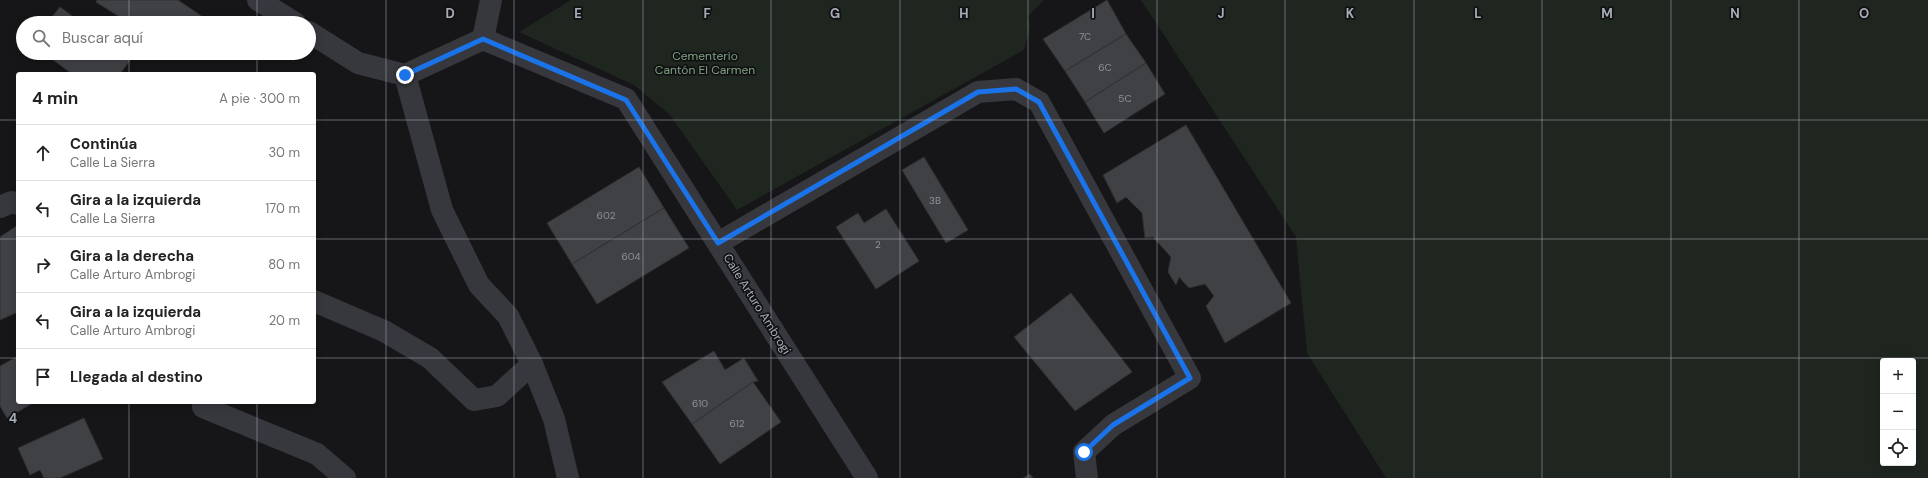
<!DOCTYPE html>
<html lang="es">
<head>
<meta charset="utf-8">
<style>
	body { margin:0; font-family:"DM Sans",sans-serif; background:#f6f6f6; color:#222 }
	.controls { position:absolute; right:12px; bottom:12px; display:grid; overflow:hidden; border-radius:4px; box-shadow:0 2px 10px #0003 }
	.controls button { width:36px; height:36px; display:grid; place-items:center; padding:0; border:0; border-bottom:1px solid #e0e0e0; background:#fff; color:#222; font:20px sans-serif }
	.stop { position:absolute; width:12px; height:12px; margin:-9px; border:3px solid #1a73e8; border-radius:50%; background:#fff }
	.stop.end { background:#1a73e8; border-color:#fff; box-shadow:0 1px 4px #0008 }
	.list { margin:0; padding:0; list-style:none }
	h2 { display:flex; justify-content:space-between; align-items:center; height:52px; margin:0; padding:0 16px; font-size:17px }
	h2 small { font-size:13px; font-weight:400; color:#767676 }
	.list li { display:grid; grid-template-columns:26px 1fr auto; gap:12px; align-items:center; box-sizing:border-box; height:56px; padding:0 16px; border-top:1px solid #e0e0e0 }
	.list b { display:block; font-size:15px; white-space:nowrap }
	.list p { margin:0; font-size:13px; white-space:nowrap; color:#767676 }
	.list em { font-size:13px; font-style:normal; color:#767676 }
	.icon { flex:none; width:22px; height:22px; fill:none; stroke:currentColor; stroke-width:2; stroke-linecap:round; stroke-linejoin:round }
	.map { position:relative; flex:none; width:1928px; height:478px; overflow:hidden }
	.search { position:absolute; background:#fff; box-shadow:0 2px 10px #0003; left:16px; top:16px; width:300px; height:44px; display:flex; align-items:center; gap:10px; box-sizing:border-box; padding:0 14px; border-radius:22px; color:#767676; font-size:15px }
	.panel { position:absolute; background:#fff; box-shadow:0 2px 10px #0003; left:16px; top:72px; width:300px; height:332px; border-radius:4px }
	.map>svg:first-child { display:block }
	.green { fill:#1e261f; fill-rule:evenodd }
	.building { fill:#404145; stroke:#303034 }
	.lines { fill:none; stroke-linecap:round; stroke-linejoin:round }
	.street { stroke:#37383d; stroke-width:22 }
	.route { stroke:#1a73e8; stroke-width:5 }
	.grid { fill:none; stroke:#a8adb8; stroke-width:1; stroke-opacity:0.55 }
	.labels { text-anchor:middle; stroke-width:3.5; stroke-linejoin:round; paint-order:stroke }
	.number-label { font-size:10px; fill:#8e929b }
	.park-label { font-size:12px; fill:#7fa381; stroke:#111113 }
	.street-label { font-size:12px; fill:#a8adb8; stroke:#111113 }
	.grid-label { font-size:13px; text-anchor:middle; font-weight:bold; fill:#a8adb8; stroke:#111113; stroke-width:3.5; stroke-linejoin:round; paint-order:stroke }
</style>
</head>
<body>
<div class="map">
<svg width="1928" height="478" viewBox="0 0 1928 478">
	<rect width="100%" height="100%" fill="#161618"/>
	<g class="green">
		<path d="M571,0h473l-16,16 2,11 -6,23 -287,160 -67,-95 -36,-30 -115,-53z"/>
		<path d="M1141,0h787v478h-542l-79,-125 -11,-116zM1883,361h30v102h-30z"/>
	</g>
	<g class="building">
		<path d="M97,0h81l25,17 -4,6h-70l-33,-21z"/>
		<path d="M1107,0l19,34 -61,37 -22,-32z"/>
		<path d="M60,7l22,16h-35z"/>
		<path d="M1126,34l20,29 -61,39 -20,-31z"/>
		<path d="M44,53h79l8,6 -11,15h-48z"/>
		<path d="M1146,63l19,31 -61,39 -19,-31z"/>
		<path d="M1186,125l105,178 -66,40 -19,-37 8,-10 -9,-12 -16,4 -10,-11 -3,8 -8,-13 3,-15 -18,-20 -8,1 -3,-25 -16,-16 -9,6 -14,-28z"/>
		<path d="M924,157l44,73 -22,13 -44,-73z"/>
		<path d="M639,167l25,41 -92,56 -25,-41z"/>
		<path d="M664,208l25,40 -92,56 -25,-40z"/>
		<path d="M886,209l33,52 -43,28 -40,-62 22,-14 6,10z"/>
		<path d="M18,225v87l-18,8v-83z"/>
		<path d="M1071,293l61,79 -57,39 -61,-74z"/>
		<path d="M714,351l11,19 19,-12 14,23 -5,1 -61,42 -30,-42z"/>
		<path d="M18,356v46h17l-28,16 -7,-12v-40z"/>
		<path d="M753,382l28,40 -61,42 -28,-40z"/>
		<path d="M84,418l19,41 -43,19h-16l-4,-8 -10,5 -12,-27z"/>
		<path d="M1030,474l3,4h-10z"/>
	</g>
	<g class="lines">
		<g class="street">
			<path d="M258,0l37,23"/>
			<path d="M309,32l49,31 47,12 78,-36 143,60 241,379"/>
			<path d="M483,39l8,-39"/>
			<path d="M405,75l37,135 37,75 29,31 24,48 22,55 14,59"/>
			<path d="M0,207l12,-5 6,2"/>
			<path d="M718,243l260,-151 38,-3 23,13 151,276 -77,47 -29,27 3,26"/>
			<path d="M314,301l70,30 46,27 44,42 23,-4 35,-32"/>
			<path d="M203,407l114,47 28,24"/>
		</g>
	</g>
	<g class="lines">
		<path class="route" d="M405,75l78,-36 143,61 92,143 260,-151 38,-3 23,13 151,276 -77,47 -29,27"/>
	</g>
	<path class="grid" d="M129,0v23M257,0v23M386,0v478M514,0v478M643,0v478M771,0v478M900,0v478M1028,0v478M1157,0v478M1285,0v478M1414,0v478M1542,0v478M1671,0v478M1799,0v478M129,53v21M257,53v21M0,120h18M314,120h1614M0,239h18M314,239h1614M0,358h18M314,358h1614M129,402v76M257,402v76"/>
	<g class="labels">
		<g class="number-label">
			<text x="1085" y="40">7C</text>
			<text x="1105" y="71">6C</text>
			<text x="1125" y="102">5C</text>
			<text x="935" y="204">3B</text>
			<text x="606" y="219">602</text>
			<text x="878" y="248">2</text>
			<text x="631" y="260">604</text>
			<text x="700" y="407">610</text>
			<text x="737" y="427">612</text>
		</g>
		<g class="park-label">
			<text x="705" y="60">Cementerio<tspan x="705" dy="14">Cantón El Carmen</tspan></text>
		</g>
		<g class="street-label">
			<text transform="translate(757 304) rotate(58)" y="4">Calle Arturo Ambrogi</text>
		</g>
	</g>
	<g class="grid-label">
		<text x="450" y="18">D</text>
		<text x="578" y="18">E</text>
		<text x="707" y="18">F</text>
		<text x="835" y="18">G</text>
		<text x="964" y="18">H</text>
		<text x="1093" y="18">I</text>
		<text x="1221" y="18">J</text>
		<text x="1350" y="18">K</text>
		<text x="1478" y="18">L</text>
		<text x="1607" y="18">M</text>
		<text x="1735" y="18">N</text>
		<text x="1864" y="18">O</text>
		<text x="13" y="423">4</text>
	</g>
</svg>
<div class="controls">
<button>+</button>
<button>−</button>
<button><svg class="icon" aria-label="locate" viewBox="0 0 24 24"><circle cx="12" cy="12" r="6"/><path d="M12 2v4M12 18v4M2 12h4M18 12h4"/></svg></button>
</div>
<div class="stop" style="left:1084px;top:452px"></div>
<div class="stop end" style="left:405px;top:75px"></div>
<div class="search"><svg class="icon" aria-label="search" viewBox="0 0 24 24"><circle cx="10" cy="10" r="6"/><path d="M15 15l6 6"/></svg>Buscar aquí</div>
<section class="panel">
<h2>4 min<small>A pie · 300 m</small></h2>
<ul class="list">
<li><svg class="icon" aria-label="ahead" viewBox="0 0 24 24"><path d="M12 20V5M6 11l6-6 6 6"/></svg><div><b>Continúa</b><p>Calle La Sierra</p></div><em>30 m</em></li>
<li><svg class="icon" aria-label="left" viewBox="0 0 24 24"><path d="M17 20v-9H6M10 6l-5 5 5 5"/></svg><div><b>Gira a la izquierda</b><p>Calle La Sierra</p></div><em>170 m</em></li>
<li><svg class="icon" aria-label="right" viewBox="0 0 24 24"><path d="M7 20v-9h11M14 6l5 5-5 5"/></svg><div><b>Gira a la derecha</b><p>Calle Arturo Ambrogi</p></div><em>80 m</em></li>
<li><svg class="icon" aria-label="left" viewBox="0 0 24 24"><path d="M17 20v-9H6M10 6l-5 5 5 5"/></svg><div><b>Gira a la izquierda</b><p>Calle Arturo Ambrogi</p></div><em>20 m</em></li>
<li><svg class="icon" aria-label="arrive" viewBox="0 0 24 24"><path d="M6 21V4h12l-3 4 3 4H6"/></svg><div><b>Llegada al destino</b></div></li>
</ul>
</section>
</div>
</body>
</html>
